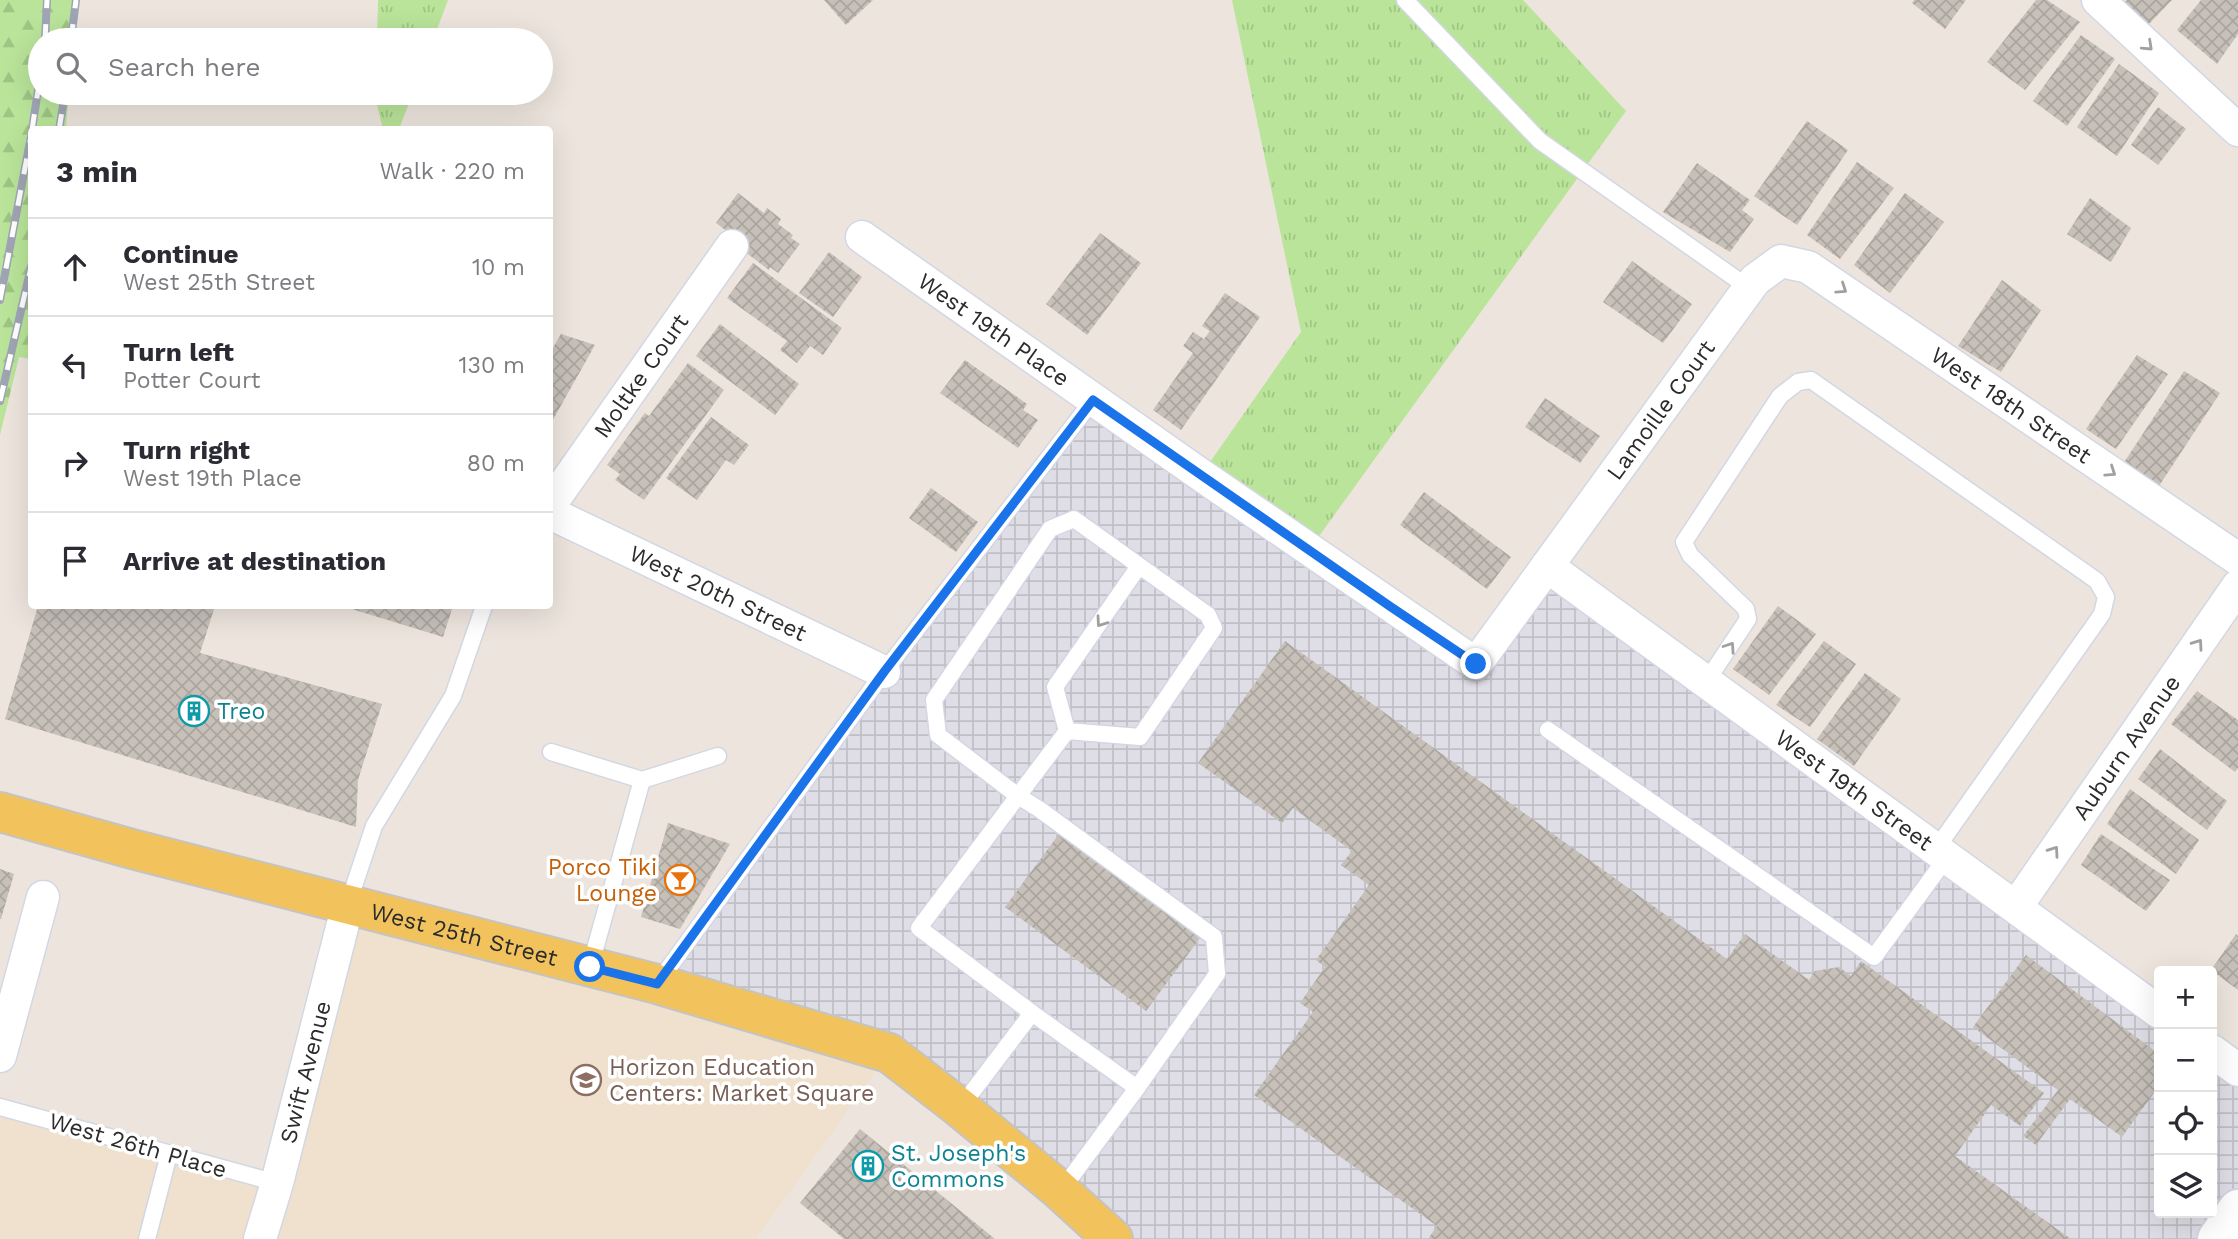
<!DOCTYPE html>
<html lang="en">
<head>
<meta charset="utf-8">
<style>
	body { margin:0; font-family:"Work Sans",sans-serif; background:#f2f2f3; color:#2b2b33 }
	.controls { position:absolute; right:21px; bottom:21px; display:grid; overflow:hidden; border-radius:7px; box-shadow:0 7px 28px #0002 }
	.controls button { width:63px; height:63px; display:grid; place-items:center; padding:0; border:0; border-bottom:2px solid #e1e1e2; background:#fff; color:#2b2b33; font:35px sans-serif }
	.stop { position:absolute; width:21px; height:21px; margin:-16px; border:5px solid #1a73e8; border-radius:50%; background:#fff }
	.stop.end { background:#1a73e8; border-color:#fff; box-shadow:0 2px 7px #0008 }
	.list { margin:0; padding:0; list-style:none }
	h2 { display:flex; justify-content:space-between; align-items:center; height:91px; margin:0; padding:0 28px; font-size:30px }
	h2 small { font-size:23px; font-weight:400; color:#7c7c81 }
	.list li { display:grid; grid-template-columns:46px 1fr auto; gap:21px; align-items:center; box-sizing:border-box; height:98px; padding:0 28px; border-top:2px solid #e1e1e2 }
	.list b { display:block; font-size:26px; white-space:nowrap }
	.list p { margin:0; font-size:23px; white-space:nowrap; color:#7c7c81 }
	.list em { font-size:23px; font-style:normal; color:#7c7c81 }
	.icon { flex:none; width:38px; height:38px; fill:none; stroke:currentColor; stroke-width:2; stroke-linecap:round; stroke-linejoin:round }
	.map { position:relative; flex:none; width:2238px; height:1239px; overflow:hidden }
	.search { position:absolute; background:#fff; box-shadow:0 7px 28px #0002; left:28px; top:28px; width:525px; height:77px; display:flex; align-items:center; gap:18px; box-sizing:border-box; padding:0 24px; border-radius:38px; color:#7c7c81; font-size:26px }
	.panel { position:absolute; background:#fff; box-shadow:0 7px 28px #0002; left:28px; top:126px; width:525px; height:483px; border-radius:7px }
	.map>svg:first-child { display:block }
	.industrial { fill:url(#industrial-grid) }
	.education { fill:#efe1cd }
	.grass { fill:url(#grass-tufts) }
	.forest { fill:url(#forest-firs) }
	.building { fill:url(#building-cross-hatch) }
	.lines { fill:none; stroke-linecap:round; stroke-linejoin:round }
	.lane-casing { stroke:#d2d7e4; stroke-width:19 }
	.street-casing { stroke:#d2d7e4; stroke-width:35 }
	.secondary-casing { stroke:#d2d7e4; stroke-width:42 }
	.primary-casing { stroke:#c4c4c4; stroke-width:42 }
	.lane { stroke:#fff; stroke-width:16 }
	.street { stroke:#fff; stroke-width:32 }
	.secondary { stroke:#fff; stroke-width:38 }
	.primary { stroke:#f2c35d; stroke-width:38 }
	.rail-casing { stroke:#a0a5b6; stroke-width:8 }
	.rail { stroke:#fff; stroke-width:5; stroke-dasharray:16; stroke-linecap:butt }
	.oneway { stroke:#a0a0a0 }
	.route { stroke:#1a73e8; stroke-width:9 }
	.labels { text-anchor:middle; stroke-width:7; stroke-linejoin:round; paint-order:stroke }
	.street-label { font-size:23px; fill:#2b2b2b; stroke:#fff }
	.culture-label { font-size:23px; fill:#0d838f; stroke:#fff; text-anchor:start }
	.food-label { font-size:23px; fill:#c56008; stroke:#fff; text-anchor:end }
	.education-label { font-size:23px; fill:#785e54; stroke:#fff; text-anchor:start }
</style>
</head>
<body>
<div class="map">
<svg width="2238" height="1239" viewBox="0 0 2238 1239">
	<defs>
		<pattern id="industrial-grid" width="8" height="8" patternUnits="userSpaceOnUse" patternTransform="scale(1.75)"><rect width="8" height="8" fill="#dfdee6"/><path d="M0 4h8M4 0v8" fill="none" stroke="#c0bfc5"/></pattern>
		<pattern id="grass-tufts" width="24" height="20" patternUnits="userSpaceOnUse" patternTransform="scale(1.75)"><rect width="24" height="20" fill="#b9e499"/><path d="M3 7l-1-3M5 7V3M7 7l1-3M15 17l-1-3M17 17v-4M19 17l1-3" fill="none" stroke="#9fc484"/></pattern>
		<pattern id="forest-firs" width="22" height="20" patternUnits="userSpaceOnUse" patternTransform="scale(1.75)"><rect width="22" height="20" fill="#b9e499"/><path d="M5 1l3.5 6h-7zM16 11l3.5 6h-7z" fill="#9fc484"/></pattern>
		<pattern id="building-cross-hatch" width="8" height="8" patternUnits="userSpaceOnUse" patternTransform="scale(1.75)"><rect width="8" height="8" fill="#c6c0b9"/><path d="M0 0l8 8M0 8l8-8" fill="none" stroke="#aaa59f"/></pattern>
	</defs>
	<rect width="100%" height="100%" fill="#ede5dd"/>
	<path class="industrial" d="M1093,400l383,264 71,-98 612,446v201h53v-162l26,19v139l-21,30h-1104l-224,-186 -232,-69z"/>
	<path class="education" d="M348,904l541,149 -133,186h-756v-132l276,76z"/>
	<g class="grass">
		<path d="M378,0h70l-15,40h-56z"/>
		<path d="M1232,0h291l103,111 -317,439 -108,-75 100,-143z"/>
		<path d="M376,93h37l-14,36h-16l-7,-28z"/>
	</g>
	<path class="forest" d="M0,0h79l-4,40h-35v53h29l-3,34 26,2 -60,1 -1,229 -12,-2 -19,78z"/>
	<g class="building">
		<path d="M824,0h49l-27,25z"/>
		<path d="M1914,0h52l-21,29 -33,-26z"/>
		<path d="M2036,0h11l33,22 -55,68 -38,-28z"/>
		<path d="M2127,0h45l-23,24 -24,-22z"/>
		<path d="M2201,0h37v34l-21,30 -40,-34z"/>
		<path d="M2081,35l34,24 -48,67 -34,-25z"/>
		<path d="M2119,64l40,29 -42,63 -40,-29z"/>
		<path d="M2158,107l28,22 -28,36 -27,-20z"/>
		<path d="M1807,121l41,29 -51,75 -43,-29z"/>
		<path d="M1857,162l37,26 -54,71 -33,-24z"/>
		<path d="M1697,163l53,37 -8,10 12,9 -24,33 -67,-40z"/>
		<path d="M738,193l26,20 3,-5 14,11 -3,5 15,11 -2,3 9,6 -22,29 -8,-6 -1,3 -33,-25 4,-4 -24,-18z"/>
		<path d="M1905,193l39,29 -54,71 -36,-28z"/>
		<path d="M2090,198l41,30 -20,34 -44,-28z"/>
		<path d="M1100,233l41,30 -54,72 -41,-31z"/>
		<path d="M829,252l33,25 -29,40 -34,-24z"/>
		<path d="M1632,261l60,43 -29,39 -60,-41z"/>
		<path d="M753,263l89,65 -19,27 -13,-9 -13,17 -17,-13 7,-9 -60,-43z"/>
		<path d="M2002,280l39,30 -40,62 -43,-26z"/>
		<path d="M1225,293l35,24 -79,113 -28,-20 40,-57 -10,-7 10,-14 11,7 6,-8 -8,-5z"/>
		<path d="M720,324l79,60 -24,31 -79,-59z"/>
		<path d="M561,334l34,11 -45,80v-72z"/>
		<path d="M2137,355l31,19 -52,75 -30,-20z"/>
		<path d="M965,360l62,44 -4,6 15,10 -20,28 -78,-55z"/>
		<path d="M688,363l36,27 -80,110 -29,-20 5,-6 -13,-9 38,-52 4,3z"/>
		<path d="M2184,371l36,22 -61,93 -34,-25z"/>
		<path d="M1545,398l55,38 -20,27 -55,-36z"/>
		<path d="M711,417l38,28 -15,20 -8,-5 -29,40 -31,-22z"/>
		<path d="M931,488l47,34 -22,30 -47,-34z"/>
		<path d="M1424,492l87,65 -24,32 -87,-64z"/>
		<path d="M38,606h177l-15,47 182,51 -24,76 -2,47 -351,-108z"/>
		<path d="M342,606h111l-10,31z"/>
		<path d="M1778,606l38,28 -47,61 -36,-26z"/>
		<path d="M1285,641l442,318 18,-25 64,46 6,-9 24,-4 12,9 10,-15 183,132 -24,33 -29,-21 -36,51 116,83h-643l9,-13 -183,-131 59,-83 -13,-9 25,-36 -9,-7 53,-75 -28,-20 11,-14 -59,-43 -11,15 -84,-60z"/>
		<path d="M1824,641l32,23 -46,63 -34,-22z"/>
		<path d="M1865,673l36,26 -47,67 -37,-27z"/>
		<path d="M2197,691l41,29v48l-3,4 -64,-48z"/>
		<path d="M2160,749l67,52 -20,29 -69,-51z"/>
		<path d="M2130,789l69,51 -23,34 -69,-50z"/>
		<path d="M668,823l62,21 -50,85 -39,-12z"/>
		<path d="M1059,834l141,104 -54,73 -141,-104z"/>
		<path d="M2101,834l69,46 -24,31 -65,-46z"/>
		<path d="M0,869l14,5 -13,45h-1z"/>
		<path d="M2236,934l2,2v54l-27,-20z"/>
		<path d="M2026,955l133,99v32l-37,51 -52,-38 -34,46 -13,-9 35,-46 -85,-63z"/>
		<path d="M860,1129l135,110h-151l-44,-36z"/>
	</g>
	<g class="lines">
		<g class="lane-casing">
			<g id="lane">
				<path d="M1405,0l135,141 209,147"/>
				<path d="M1074,519l134,96 6,13 -74,109 -73,-6 -49,65 -80,-61 -4,-35 116,-171z"/>
				<path d="M1706,682l42,-63 -2,-10 -56,-54 -6,-13 96,-146 18,-14 13,-2 286,201 9,16 -4,17 -166,235"/>
				<path d="M1548,730l326,227 73,-100"/>
				<path d="M1067,731l-12,-44 84,-121"/>
				<path d="M551,752l91,28 -52,187"/>
				<path d="M642,780l76,-24"/>
				<path d="M1018,796l21,13 175,128 3,37 -80,114 -105,-75 -113,-85z"/>
				<path d="M348,904l26,-78 79,-130 31,-90"/>
				<path d="M657,984l227,-312 209,-272"/>
				<path d="M0,1107l277,76"/>
				<path d="M960,1108l72,-95"/>
				<path d="M1060,1192l77,-104"/>
				<path d="M147,1239l22,-85"/>
			</g>
		</g>
		<g class="street-casing">
			<g id="street">
				<path d="M2098,0l140,130"/>
				<path id="s1" d="M862,237l339,238 275,189 279,-384 26,-19 27,6 430,292"/>
				<path id="s2" d="M550,505l182,-259"/>
				<path id="s3" d="M550,513l334,159"/>
				<path id="s4" d="M1547,566l612,446"/>
				<path id="s5" d="M2016,907l222,-321"/>
				<path d="M2212,1051l26,19"/>
				<path d="M0,1056l43,-159"/>
				<path id="s6" d="M260,1239l17,-56 71,-279"/>
			</g>
		</g>
		<g class="secondary-casing">
			<path id="secondary" d="M2217,1239l21,-30"/>
		</g>
		<g class="primary-casing">
			<g id="primary">
				<path id="s7" d="M0,812l132,37 525,135 232,69 71,55 96,79 57,52"/>
			</g>
		</g>
		<use href="#lane" class="lane"/>
		<use href="#street" class="street"/>
		<use href="#secondary" class="secondary"/>
		<use href="#primary" class="primary"/>
		<g class="rail-casing">
			<g id="rail">
				<path d="M45,40l2,-40"/>
				<path d="M71,40l5,-40"/>
				<path d="M32,130l8,-53"/>
				<path d="M59,130l6,-37"/>
				<path d="M0,300l32,-169"/>
				<path d="M0,401l32,-138"/>
			</g>
		</g>
		<use href="#rail" class="rail"/>
	</g>
	<defs><path id="oneway-chevron" d="M-2-3.5L2.5 0L-2 3.5" fill="none" stroke-width="1.6" stroke-linecap="round" stroke-linejoin="round" transform="scale(1.75)"/></defs>
	<g class="oneway">
		<use href="#oneway-chevron" transform="translate(2148 46) rotate(43)"/>
		<use href="#oneway-chevron" transform="translate(1842 289) rotate(34)"/>
		<use href="#oneway-chevron" transform="translate(2111 472) rotate(34)"/>
		<use href="#oneway-chevron" transform="translate(1101 622) rotate(125)"/>
		<use href="#oneway-chevron" transform="translate(2198 644) rotate(-55)"/>
		<use href="#oneway-chevron" transform="translate(1730 647) rotate(-56)"/>
		<use href="#oneway-chevron" transform="translate(2054 851) rotate(-55)"/>
	</g>
	<g class="lines">
		<path class="route" d="M590,967l67,17 227,-312 209,-272 298,207 85,57"/>
	</g>
	<defs>
		<g id="building-ring" transform="scale(1.575)"><circle r="9.5" fill="#fff" stroke="#0f9aa8" stroke-width="1.5"/><path d="M-4-6H4V6H1V3H-1V6H-4ZM-2.5-4.3h1.7v1.8h-1.7ZM.8-4.3h1.7v1.8H.8ZM-2.5-1h1.7V.8h-1.7ZM.8-1h1.7V.8H.8Z" fill="#0f9aa8"/></g>
		<g id="bar-ring" transform="scale(1.575)"><circle r="9.5" fill="#fff" stroke="#e8710a" stroke-width="1.5"/><path d="M-6-5H6L.8 .8V4.5H3.5V6h-7V4.5H-.8V.8Z" fill="#e8710a"/></g>
		<g id="school-ring" transform="scale(1.575)"><circle r="9.5" fill="#fff" stroke="#8d6e63" stroke-width="1.5"/><path d="M0-5L7-2L0 1L-7-2ZM-4 1L0 2.5L4 1V4Q0 6-4 4Z" fill="#8d6e63"/></g>
	</defs>
	<g fill-rule="evenodd">
		<use href="#building-ring" x="194" y="711"/>
		<use href="#bar-ring" x="680" y="880"/>
		<use href="#school-ring" x="586" y="1080"/>
		<use href="#building-ring" x="868" y="1166"/>
	</g>
	<g class="labels">
		<g class="street-label">
			<text dy="8" stroke="none"><textPath href="#s1" startOffset="161">West 19th Place</textPath></text>
			<text dy="8" stroke="none"><textPath href="#s2" startOffset="158">Moltke Court</textPath></text>
			<text dy="8" stroke="none"><textPath href="#s1" startOffset="1528">West 18th Street</textPath></text>
			<text dy="8" stroke="none"><textPath href="#s1" startOffset="1062">Lamoille Court</textPath></text>
			<text dy="8" stroke="none"><textPath href="#s3" startOffset="186">West 20th Street</textPath></text>
			<text dy="8" stroke="none"><textPath href="#s5" startOffset="194">Auburn Avenue</textPath></text>
			<text dy="8" stroke="none"><textPath href="#s4" startOffset="380">West 19th Street</textPath></text>
			<text dy="8" stroke="none"><textPath href="#s7" startOffset="480">West 25th Street</textPath></text>
			<text dy="8" stroke="none"><textPath href="#s6" startOffset="173">Swift Avenue</textPath></text>
			<text transform="translate(138 1145) rotate(16)" y="8">West 26th Place</text>
		</g>
		<g class="culture-label">
			<text x="217" y="719">Treo</text>
			<text x="891" y="1161">St. Joseph's<tspan x="891" dy="26">Commons</tspan></text>
		</g>
		<g class="food-label">
			<text x="657" y="875">Porco Tiki<tspan x="657" dy="26">Lounge</tspan></text>
		</g>
		<g class="education-label">
			<text x="609" y="1075">Horizon Education<tspan x="609" dy="26">Centers: Market Square</tspan></text>
		</g>
	</g>
</svg>
<div class="controls">
<button>+</button>
<button>−</button>
<button><svg class="icon" aria-label="locate" viewBox="0 0 24 24"><circle cx="12" cy="12" r="6"/><path d="M12 2v4M12 18v4M2 12h4M18 12h4"/></svg></button>
<button><svg class="icon" aria-label="layers" viewBox="0 0 24 24"><path d="M12 4l9 5-9 5-9-5zM3 14l9 5 9-5"/></svg></button>
</div>
<div class="stop" style="left:590px;top:967px"></div>
<div class="stop end" style="left:1476px;top:664px"></div>
<div class="search"><svg class="icon" aria-label="search" viewBox="0 0 24 24"><circle cx="10" cy="10" r="6"/><path d="M15 15l6 6"/></svg>Search here</div>
<section class="panel">
<h2>3 min<small>Walk · 220 m</small></h2>
<ul class="list">
<li><svg class="icon" aria-label="ahead" viewBox="0 0 24 24"><path d="M12 20V5M6 11l6-6 6 6"/></svg><div><b>Continue</b><p>West 25th Street</p></div><em>10 m</em></li>
<li><svg class="icon" aria-label="left" viewBox="0 0 24 24"><path d="M17 20v-9H6M10 6l-5 5 5 5"/></svg><div><b>Turn left</b><p>Potter Court</p></div><em>130 m</em></li>
<li><svg class="icon" aria-label="right" viewBox="0 0 24 24"><path d="M7 20v-9h11M14 6l5 5-5 5"/></svg><div><b>Turn right</b><p>West 19th Place</p></div><em>80 m</em></li>
<li><svg class="icon" aria-label="arrive" viewBox="0 0 24 24"><path d="M6 21V4h12l-3 4 3 4H6"/></svg><div><b>Arrive at destination</b></div></li>
</ul>
</section>
</div>
</body>
</html>
